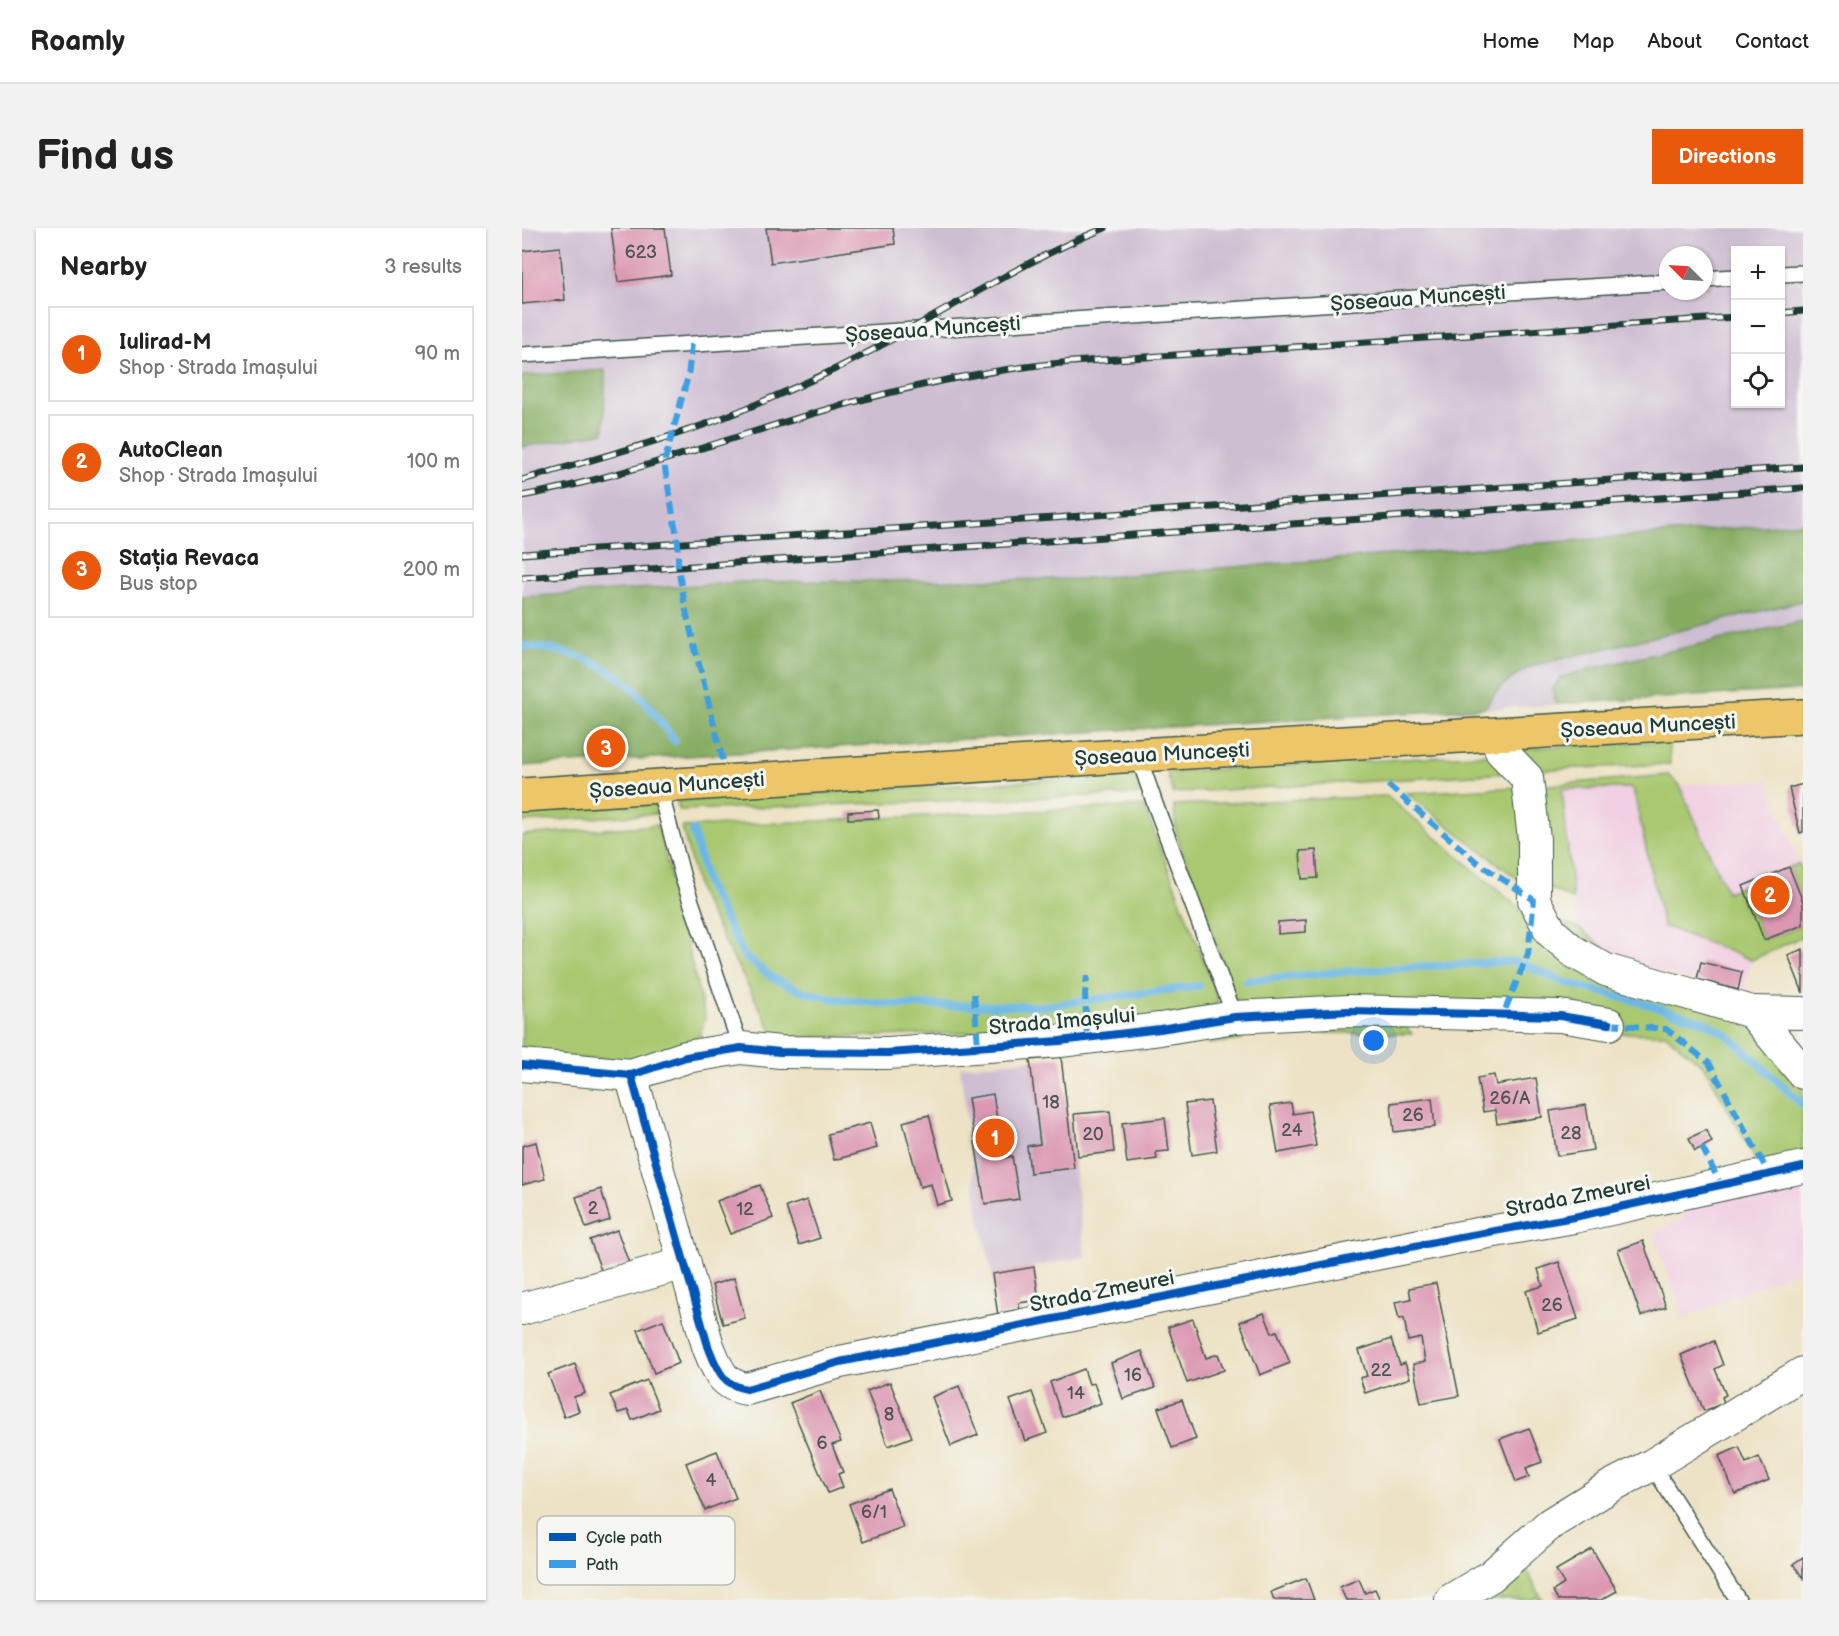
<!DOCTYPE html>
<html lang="en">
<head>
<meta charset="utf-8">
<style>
	body { margin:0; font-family:"Balsamiq Sans",sans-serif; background:#f2f2f2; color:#222 }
	.controls { position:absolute; right:18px; top:18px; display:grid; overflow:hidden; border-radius:0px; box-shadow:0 2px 4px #0004 }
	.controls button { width:54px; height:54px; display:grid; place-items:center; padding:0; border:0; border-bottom:2px solid #e0e0e0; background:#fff; color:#222; font:30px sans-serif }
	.compass { position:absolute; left:1137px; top:18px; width:54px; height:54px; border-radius:50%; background:#fff; box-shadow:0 2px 4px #0004; rotate:294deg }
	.you { position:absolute; left:852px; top:813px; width:21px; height:21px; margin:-15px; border:4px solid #fff; border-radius:50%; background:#1a73e8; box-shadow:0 0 0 9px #1a73e833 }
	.badge { display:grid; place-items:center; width:39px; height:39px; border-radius:50%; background:#ea580c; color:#fff; font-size:20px; font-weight:700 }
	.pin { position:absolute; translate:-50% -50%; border:3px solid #fff; box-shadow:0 2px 6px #0006 }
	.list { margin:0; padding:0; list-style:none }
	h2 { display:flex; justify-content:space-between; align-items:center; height:78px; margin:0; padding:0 24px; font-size:26px }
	h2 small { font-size:20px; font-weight:400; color:#767676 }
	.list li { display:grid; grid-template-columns:39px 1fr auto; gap:18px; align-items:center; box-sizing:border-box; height:96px; margin:0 12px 12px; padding:0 12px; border:2px solid #e0e0e0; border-radius:0px }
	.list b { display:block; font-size:22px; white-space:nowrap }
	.list p { margin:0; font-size:20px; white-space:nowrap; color:#767676 }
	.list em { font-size:20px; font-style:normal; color:#767676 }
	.icon { flex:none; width:33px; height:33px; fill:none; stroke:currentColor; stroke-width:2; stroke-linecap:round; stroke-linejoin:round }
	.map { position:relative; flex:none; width:1281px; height:1372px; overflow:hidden; border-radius:0px }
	header { display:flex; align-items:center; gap:36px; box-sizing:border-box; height:84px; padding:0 30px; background:#fff; border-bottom:2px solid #e0e0e0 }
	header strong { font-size:28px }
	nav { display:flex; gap:33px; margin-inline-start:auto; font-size:21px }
	.intro { display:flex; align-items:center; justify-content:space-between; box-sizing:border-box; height:144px; padding:0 36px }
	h1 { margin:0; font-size:42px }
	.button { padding:15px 27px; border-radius:0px; background:#ea580c; color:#fff; font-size:21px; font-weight:700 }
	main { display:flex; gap:36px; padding:0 36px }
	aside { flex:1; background:#fff; border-radius:0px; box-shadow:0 2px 4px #0004 }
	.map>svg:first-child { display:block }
	.built { fill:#f1d0e3 }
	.industrial { fill:#cebed1; fill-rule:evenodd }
	.green { fill:#a9c870; stroke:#648252; stroke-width:1.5 }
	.forest { fill:#86ac62; stroke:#52744b; stroke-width:1.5 }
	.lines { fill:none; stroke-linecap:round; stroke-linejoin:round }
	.stream { stroke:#6bb7e5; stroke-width:8 }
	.building { fill:#dc98b2 }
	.lane-casing { stroke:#3e564a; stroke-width:18 }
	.street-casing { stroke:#3e564a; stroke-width:34 }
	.primary-casing { stroke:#3e564a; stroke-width:36 }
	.lane { stroke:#fff; stroke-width:15 }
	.street { stroke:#fff; stroke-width:32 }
	.primary { stroke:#ecc669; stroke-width:33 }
	.rail-casing { stroke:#1f3d34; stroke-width:7 }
	.rail { stroke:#f6f6f2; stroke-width:4.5; stroke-dasharray:14; stroke-linecap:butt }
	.quiet { stroke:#3c9ee2; stroke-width:6; stroke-dasharray:12 6; stroke-linecap:butt }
	.cycleway-casing { stroke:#f6f6f2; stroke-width:11 }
	.cycleway { stroke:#0057b8; stroke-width:8 }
	.labels { text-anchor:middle; stroke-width:6; stroke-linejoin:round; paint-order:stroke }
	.number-label { font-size:18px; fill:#4e5454 }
	.street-label { font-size:21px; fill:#1f3d34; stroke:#f6f6f2 }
	.key { fill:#f6f6f2; stroke:#b6beb9; stroke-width:1.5 }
	.key-label { font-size:16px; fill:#1f3d34 }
</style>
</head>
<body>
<header>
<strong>Roamly</strong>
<nav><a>Home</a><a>Map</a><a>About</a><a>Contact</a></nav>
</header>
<div class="intro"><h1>Find us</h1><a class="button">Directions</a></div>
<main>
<aside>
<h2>Nearby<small>3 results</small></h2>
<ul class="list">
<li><span class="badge">1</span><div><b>Iulirad-M</b><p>Shop · Strada Imașului</p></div><em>90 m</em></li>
<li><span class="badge">2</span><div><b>AutoClean</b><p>Shop · Strada Imașului</p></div><em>100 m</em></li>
<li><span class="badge">3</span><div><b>Stația Revaca</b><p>Bus stop</p></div><em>200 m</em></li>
</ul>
</aside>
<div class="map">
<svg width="1281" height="1372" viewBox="0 0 1281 1372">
	<rect width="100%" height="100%" fill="#f6f6f2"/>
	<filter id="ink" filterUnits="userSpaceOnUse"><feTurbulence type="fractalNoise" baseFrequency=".0167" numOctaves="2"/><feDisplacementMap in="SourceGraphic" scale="12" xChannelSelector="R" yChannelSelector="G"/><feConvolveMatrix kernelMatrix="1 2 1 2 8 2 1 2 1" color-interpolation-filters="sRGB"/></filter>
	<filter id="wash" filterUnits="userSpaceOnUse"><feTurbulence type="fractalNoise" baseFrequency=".008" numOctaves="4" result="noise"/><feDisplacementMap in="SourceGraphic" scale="24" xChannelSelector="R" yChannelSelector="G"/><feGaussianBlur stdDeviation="1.35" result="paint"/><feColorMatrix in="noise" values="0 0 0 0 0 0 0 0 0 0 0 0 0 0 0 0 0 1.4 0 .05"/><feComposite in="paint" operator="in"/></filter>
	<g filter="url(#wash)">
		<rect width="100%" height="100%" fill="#ede2c5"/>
		<g class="built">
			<path d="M1245,552l36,93v63l-51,24 -9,36 -126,-38 -38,-30 -4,-15 -13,-124 71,-1z"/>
			<path d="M1281,953v87l-119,50 -30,-84 18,-12 9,-2 5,-17z"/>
		</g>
		<g class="industrial">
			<path d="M0,0h1281v462l-1281,76zM1214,22h44v154h-44zM1146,27h36v36h-36z"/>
			<path d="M539,829l24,200 -93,17 -14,-64 -18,-143z"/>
		</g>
		<g class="green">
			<path d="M1147,513l1,23 -134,6 -21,-21z"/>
			<path d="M971,526l14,19 -334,20 -6,-21z"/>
			<path d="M614,547l7,19 -464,16 -2,-9z"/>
			<path d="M1146,547l11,9 48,108 16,-6 21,54 39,-15v11l-51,24 -89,-34 -30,-138 -71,1 11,111 -28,-14 -6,-100z"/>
			<path d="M999,559l2,96 -117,-90z"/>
			<path d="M865,568l133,113 21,27 209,90 53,59v67l-44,14 -54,-99 -40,-33 -50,-1 -368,-27 -11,-6 -60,-167 -2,-28z"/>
			<path d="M134,576l1,10 -135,8v-10z"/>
			<path d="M622,578l75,194 -11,13 -128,15 -197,8 -108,1 -76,-144 -17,-66z"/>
			<path d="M136,597l47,193 -6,18 -26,14 -45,10 -106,-3v-222z"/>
			<path d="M1277,636l4,9v29l-14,-35z"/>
			<path d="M1030,691l27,9 38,30 -5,4z"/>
			<path d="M737,795h144l9,11 -148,-2z"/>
			<path d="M713,798l7,14 -34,4 -1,-14z"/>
			<path d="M666,806l4,11 -53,5 -2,-13z"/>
			<path d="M1004,1341l17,31h-4l-2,-3 -6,3h-56z"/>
		</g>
		<g class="forest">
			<path d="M83,142l-1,62 -82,15v-71z"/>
			<path d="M1281,295v78l-271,65c-21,12 -35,21 -47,42l-963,58v-169l222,-15 333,-3z"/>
			<path d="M1281,393v69l-248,14 -2,-15 7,-11 25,-8z"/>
		</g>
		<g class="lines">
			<g class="stream">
				<path d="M0,418c40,2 87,16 115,47 14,14 25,32 38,48"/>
				<path d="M171,603l14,53 37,72 29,22 26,12 34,9 67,6 143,1 156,-20"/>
				<path d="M724,753l105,-10 164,-10 49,21 82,22 59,18 24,14 74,69"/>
			</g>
		</g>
		<g id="blocks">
			<g class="building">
				<path d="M89,0h54l6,47 -53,7z"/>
				<path d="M244,0h127l2,16 -124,19z"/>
				<path d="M38,19l5,53 -43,4v-53z"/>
				<path d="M100,513v12l-28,1v-12z"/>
				<path d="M1281,556v48l-3,1 -11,-45z"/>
				<path d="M356,582l1,8 -31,1v-7z"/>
				<path d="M794,622l2,28 -16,1 -2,-28z"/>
				<path d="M1267,639l14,35v23l-39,15 -21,-54z"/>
				<path d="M784,692v12l-28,2v-12z"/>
				<path d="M1281,721v44l-15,-38z"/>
				<path d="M1179,734l41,10 -4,18 -41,-11z"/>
				<path d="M539,829l13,111 -44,5 -3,-27 13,-2 -10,-84z"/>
				<path d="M972,847l2,10 40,-7 6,39 -45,7 -2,-14 -12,2 -6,-34z"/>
				<path d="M471,866l10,64 9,-2 7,43 -34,5 -17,-106z"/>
				<path d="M910,870l3,29 -41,5 -3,-29z"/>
				<path d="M688,873l7,50 -25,4 -7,-51z"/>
				<path d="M769,875l2,11 17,-3 6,35 -38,7 -8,-47z"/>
				<path d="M1064,877l7,45 -36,6 -7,-45z"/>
				<path d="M588,883l4,41 -36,4 -4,-42z"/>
				<path d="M407,887l23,86 -15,4 -6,-21 -11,3 -17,-65z"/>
				<path d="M643,890l4,33 -13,1 1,7 -30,4 -5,-40z"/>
				<path d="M348,895l7,25 -43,12 -6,-26z"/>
				<path d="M1184,902l6,12 -17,9 -6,-13z"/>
				<path d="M14,914l9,37 -23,6v-39z"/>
				<path d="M238,957l13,33 -43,16 -13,-33z"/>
				<path d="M79,961l9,31 -24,8 -10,-31z"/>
				<path d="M285,972l13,38 -21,7 -13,-38z"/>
				<path d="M95,1002l12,33 -27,10 -12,-33z"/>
				<path d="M1121,1013l23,66 -25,9 -23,-66z"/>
				<path d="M1037,1034l19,57 -40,13 -12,-41 17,-5 -5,-17z"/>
				<path d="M512,1039l5,33 -20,3 1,9 -22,4 -6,-42z"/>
				<path d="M212,1050l11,40 -22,6 -11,-39z"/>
				<path d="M914,1055l23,113 -38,7 -8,-39 12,-2 -4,-24 -13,3 -4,-23 -5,1 -4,-17 16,-3 -2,-11z"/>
				<path d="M742,1085l8,20 5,-2 13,32 -30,12 -20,-53z"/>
				<path d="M671,1091l13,39 12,-4 6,16 -37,13 -19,-56z"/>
				<path d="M141,1092l16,43 -25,10 -16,-43z"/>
				<path d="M869,1111l9,26 5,-2 5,15 -45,15 -5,-15 7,-2 -8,-26z"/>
				<path d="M1192,1113l9,24 -8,4 11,26 -4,2 2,6 -20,8 -23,-56z"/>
				<path d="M620,1123l13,37 -32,11 -12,-36z"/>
				<path d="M53,1136l10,29 -11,4 5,14 -15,6 -16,-43z"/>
				<path d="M562,1141l5,15 5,-1 7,20 -39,14 -12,-35z"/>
				<path d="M125,1152l12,29 -27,11 -4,-10 -10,3 -8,-18z"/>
				<path d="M368,1154l22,55 -24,9 -21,-55z"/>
				<path d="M437,1158l19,49 -27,11 -19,-49z"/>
				<path d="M298,1163l21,51 -9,3 11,27 -5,2 5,13 -15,6 -38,-90z"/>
				<path d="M510,1164l15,41 -22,8 -15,-41z"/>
				<path d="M660,1172l14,39 -24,9 -14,-40z"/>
				<path d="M1007,1200l13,34 -16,6 3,9 -13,5 -16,-43z"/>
				<path d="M1217,1219l7,16 13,-6 10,23 -34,14 -16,-38z"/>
				<path d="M195,1223l19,47 -31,12 -19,-47z"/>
				<path d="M367,1261l14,38 -40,15 -14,-38z"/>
				<path d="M1070,1321l25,42 -16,9h-43l-5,-9 11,-7 -8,-14z"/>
				<path d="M1281,1329v21l-10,-14z"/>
				<path d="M784,1350l8,22h-40l-3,-8z"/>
				<path d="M837,1351l6,14 10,-4 5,11h-34l-6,-13z"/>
			</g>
		</g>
	</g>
	<g filter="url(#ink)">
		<use href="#blocks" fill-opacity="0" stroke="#3e564a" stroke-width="1.5"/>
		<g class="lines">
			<g class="lane-casing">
				<g id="lane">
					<path d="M1258,46l23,-1"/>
					<path d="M1182,51l32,-2"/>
					<path d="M0,127l1146,-73"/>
					<path d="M616,527l18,52 79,210"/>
					<path d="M137,559l24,91 58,170"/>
					<path d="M1130,1237l86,135"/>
				</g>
			</g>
			<g class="street-casing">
				<g id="street">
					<path d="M975,507l4,16 26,27 7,61v61l17,32 23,20 32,18 146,42 51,61"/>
					<path d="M1230,784l51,1"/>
					<path d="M0,837l109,10 55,-18 55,-9 39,4 108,1 172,-12 100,-12 75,-12 113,-6 212,5 49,8"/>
					<path d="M109,847l77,271c9,22 13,39 39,43l93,-27 615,-124 119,-21 229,-50"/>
					<path d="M0,1081l163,-46"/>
					<path d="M929,1372l40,-24 59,-52 61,-38 41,-21 151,-92"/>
				</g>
			</g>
			<g class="primary-casing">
				<path id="primary" d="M0,567l616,-40 665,-39"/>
			</g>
			<use href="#lane" class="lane"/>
			<use href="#street" class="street"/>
			<use href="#primary" class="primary"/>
			<g class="rail-casing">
				<g id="rail">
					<path d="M1258,85l23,-2"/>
					<path d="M0,252c62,-18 126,-35 187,-57 40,-15 79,-32 118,-50 95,-45 181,-106 278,-145"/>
					<path d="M0,268c112,-21 218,-63 328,-93 73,-20 146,-35 222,-41l664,-45"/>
					<path d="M0,326l1281,-87"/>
					<path d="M0,350l1281,-90"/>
				</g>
			</g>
			<use href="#rail" class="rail"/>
			<g class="quiet">
				<path d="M170,116l-4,32 -23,84v9l13,74v25l9,48 36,145"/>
				<path d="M866,557l90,78 56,37 -6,54 -25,61"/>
				<path d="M452,766l4,52"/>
				<path d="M1087,796l57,5 43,34 60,111"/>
				<path d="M565,809l-2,-43 2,-18"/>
				<path d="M1180,919l19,38"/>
			</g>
			<g class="cycleway-casing">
				<g id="cycleway">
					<path d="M0,837l109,10 55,-18 55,-9 39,4 108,1 172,-12 100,-12 75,-12 113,-6 212,5 49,8"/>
					<path d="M109,847l77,271c9,22 13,39 39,43l93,-27 615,-124 119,-21 229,-50"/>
				</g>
			</g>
			<use href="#cycleway" class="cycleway"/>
		</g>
	</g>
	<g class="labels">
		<g class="number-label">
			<text x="119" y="30">623</text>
			<text x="988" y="876">26/A</text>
			<text x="529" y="880">18</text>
			<text x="891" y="893">26</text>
			<text x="770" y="908">24</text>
			<text x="1049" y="911">28</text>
			<text x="571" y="912">20</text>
			<text x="71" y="986">2</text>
			<text x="223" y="987">12</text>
			<text x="1030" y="1083">26</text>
			<text x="859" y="1148">22</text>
			<text x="611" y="1153">16</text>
			<text x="554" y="1171">14</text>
			<text x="367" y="1192">8</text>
			<text x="300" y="1221">6</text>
			<text x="189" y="1258">4</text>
			<text x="352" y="1290">6/1</text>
		</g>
		<g class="street-label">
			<text transform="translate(896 70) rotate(-4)" y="7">Șoseaua Muncești</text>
			<text transform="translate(411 101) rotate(-4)" y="7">Șoseaua Muncești</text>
			<text transform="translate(1126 498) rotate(-3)" y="7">Șoseaua Muncești</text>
			<text transform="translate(640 526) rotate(-3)" y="7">Șoseaua Muncești</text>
			<text transform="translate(155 557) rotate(-4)" y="7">Șoseaua Muncești</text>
			<text transform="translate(540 793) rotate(-5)" y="7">Strada Imașului</text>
			<text transform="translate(1056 968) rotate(-11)" y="7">Strada Zmeurei</text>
			<text transform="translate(580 1063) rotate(-11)" y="7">Strada Zmeurei</text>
		</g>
	</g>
	<rect x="15" y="1288" width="198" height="69" rx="9" class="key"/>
	<rect x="27" y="1305" width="27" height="8" fill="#0057b8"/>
	<rect x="27" y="1332" width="27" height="8" fill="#3c9ee2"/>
	<g class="key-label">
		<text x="64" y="1315">Cycle path</text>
		<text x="64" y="1342">Path</text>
	</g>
</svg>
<div class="controls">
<button>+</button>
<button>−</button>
<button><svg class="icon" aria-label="locate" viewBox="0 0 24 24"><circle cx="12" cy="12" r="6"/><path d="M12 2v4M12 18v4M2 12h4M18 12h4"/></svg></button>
</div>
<svg class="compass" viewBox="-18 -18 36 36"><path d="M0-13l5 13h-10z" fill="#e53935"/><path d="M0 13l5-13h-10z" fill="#767676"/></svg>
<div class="you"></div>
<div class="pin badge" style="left:473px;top:910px">1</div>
<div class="pin badge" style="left:1248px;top:667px">2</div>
<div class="pin badge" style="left:84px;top:520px">3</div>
</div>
</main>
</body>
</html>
